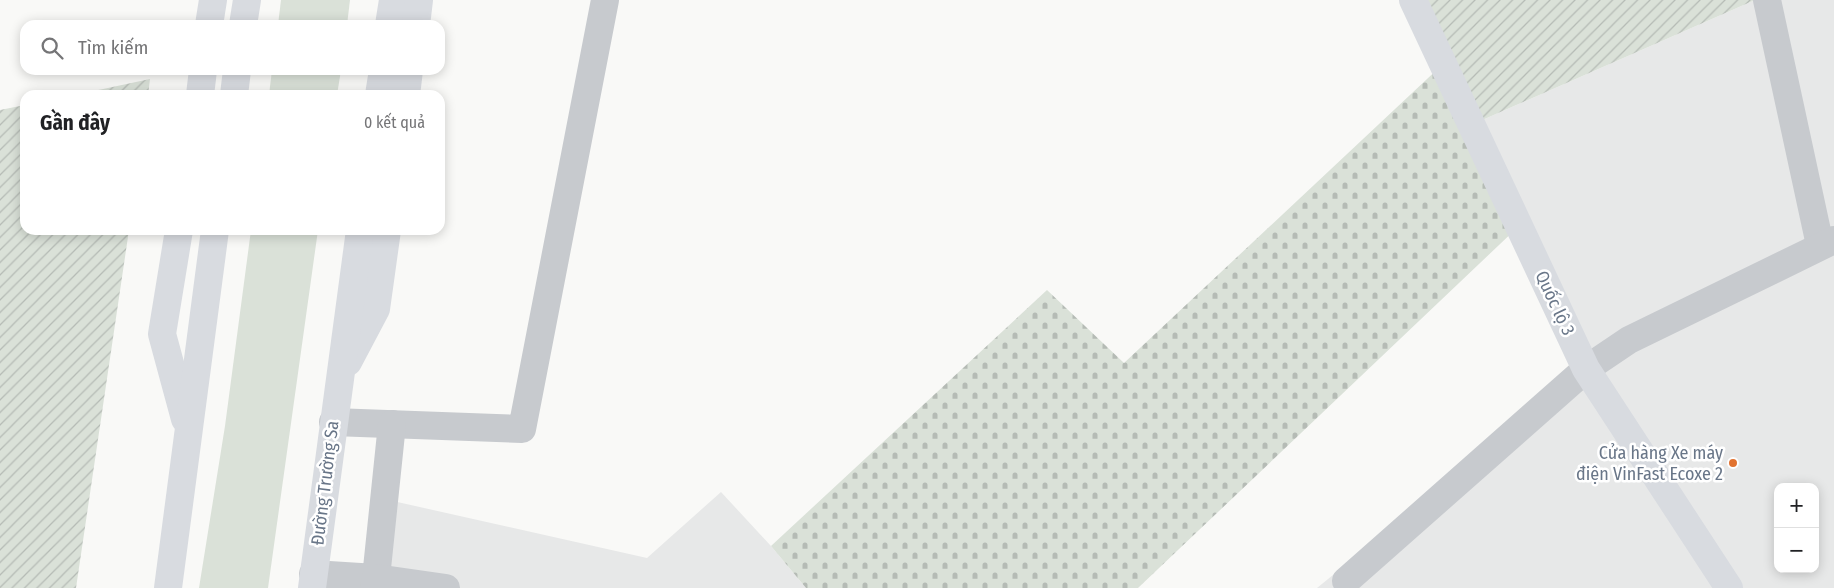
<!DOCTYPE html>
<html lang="vi">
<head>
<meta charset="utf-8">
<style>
	body { margin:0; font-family:"Fira Sans Condensed",sans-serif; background:#f6f6f6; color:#202124 }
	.controls { position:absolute; right:15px; bottom:15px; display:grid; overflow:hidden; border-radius:10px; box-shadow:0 2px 12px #0003 }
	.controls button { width:45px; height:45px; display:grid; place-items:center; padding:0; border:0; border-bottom:1px solid #e0e0e0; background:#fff; color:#202124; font:25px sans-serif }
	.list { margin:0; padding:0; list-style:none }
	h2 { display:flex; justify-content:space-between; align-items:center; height:65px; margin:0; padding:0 20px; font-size:21px }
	h2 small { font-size:16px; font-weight:400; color:#757577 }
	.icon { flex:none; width:28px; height:28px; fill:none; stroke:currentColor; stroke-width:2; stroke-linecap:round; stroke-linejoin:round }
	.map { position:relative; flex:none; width:1834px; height:588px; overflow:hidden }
	.search { position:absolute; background:#fff; box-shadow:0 2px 12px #0003; left:20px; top:20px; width:425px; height:55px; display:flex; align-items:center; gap:12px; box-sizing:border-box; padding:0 18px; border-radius:15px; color:#757577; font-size:19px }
	.panel { position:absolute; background:#fff; box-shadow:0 2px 12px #0003; left:20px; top:90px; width:425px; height:145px; border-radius:15px }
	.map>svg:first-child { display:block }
	.built { fill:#e7e8e8; fill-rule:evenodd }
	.green { fill:#dae1d8 }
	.cemetery { fill:url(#cemetery-stones) }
	.garden { fill:url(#garden-furrows) }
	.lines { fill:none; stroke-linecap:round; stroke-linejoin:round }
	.minor { stroke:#c7cace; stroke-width:28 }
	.highway { stroke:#d8dbe0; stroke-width:28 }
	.poi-dot { fill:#e1722f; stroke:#fff; stroke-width:2 }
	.labels { text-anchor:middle; stroke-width:5; stroke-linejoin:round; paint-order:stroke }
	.street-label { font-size:18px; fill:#697688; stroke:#fff }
	.poi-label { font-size:18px; fill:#697688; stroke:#fff; text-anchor:end }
</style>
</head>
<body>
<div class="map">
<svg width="1834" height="588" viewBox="0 0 1834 588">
	<defs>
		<pattern id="cemetery-stones" width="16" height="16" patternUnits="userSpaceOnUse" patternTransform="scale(1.25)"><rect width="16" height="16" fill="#dae1d8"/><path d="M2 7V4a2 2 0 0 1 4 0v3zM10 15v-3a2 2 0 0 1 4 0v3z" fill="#b5bbb5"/></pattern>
		<pattern id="garden-furrows" width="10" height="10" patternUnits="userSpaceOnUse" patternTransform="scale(1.25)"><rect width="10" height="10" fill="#dae1d8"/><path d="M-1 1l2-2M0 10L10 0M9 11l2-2" fill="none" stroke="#b5bbb5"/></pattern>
	</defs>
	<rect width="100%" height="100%" fill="#f9f9f7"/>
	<g class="built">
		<path d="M1755,0h79v588h-517l269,-219 -115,-244zM1778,487h37v82h-37z"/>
		<path d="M721,492l50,54 35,42h-434l12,-89 263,59z"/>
	</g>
	<g class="green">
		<path d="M281,0h69l-3,25h-69z"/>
		<path d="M272,70h69l-4,25h-68z"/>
		<path d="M251,230h67l-50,358h-69l26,-162z"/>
	</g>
	<path class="cemetery" d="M1443,64l76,162 -381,362h-332l-35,-42 276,-256 77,73z"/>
	<g class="garden">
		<path d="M1413,0h342l-284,125z"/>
		<path d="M150,79l-2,16h-73z"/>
		<path d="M25,105v125h104l-53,358h-76v-478z"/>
	</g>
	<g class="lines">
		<g class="minor">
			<path d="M1767,0l53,245"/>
			<path d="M333,422l189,7 83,-429"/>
			<path d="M313,574l63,4 16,-154"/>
			<path d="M1346,581l240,-212 43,-29 205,-100"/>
			<path d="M374,588l2,-10 70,10"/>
		</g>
		<g class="highway">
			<path d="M1413,0l173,369 143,219"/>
			<path d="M209,25l4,-25"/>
			<path d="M243,25l4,-25"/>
			<path d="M389,25l4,-25"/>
			<path d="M416,25l3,-25"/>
			<path d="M200,95l3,-25"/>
			<path d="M234,95l3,-25"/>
			<path d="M379,95l4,-25"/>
			<path d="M406,95l3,-25"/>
			<path d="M179,230l-17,104 23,85"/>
			<path d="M348,362l28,-53 11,-79"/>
			<path d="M168,588l47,-358"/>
			<path d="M312,588l48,-358"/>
		</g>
	</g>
	<circle class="poi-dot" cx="1733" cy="463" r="5"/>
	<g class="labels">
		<g class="street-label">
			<text transform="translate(1555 303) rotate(65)" y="6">Quốc lộ 3</text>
			<text transform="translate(325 483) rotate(-83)" y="6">Đường Trường Sa</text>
		</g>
		<g class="poi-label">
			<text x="1723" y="459">Cửa hàng Xe máy<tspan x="1723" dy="21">điện VinFast Ecoxe 2</tspan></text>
		</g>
	</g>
</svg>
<div class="controls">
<button>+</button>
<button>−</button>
</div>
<div class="search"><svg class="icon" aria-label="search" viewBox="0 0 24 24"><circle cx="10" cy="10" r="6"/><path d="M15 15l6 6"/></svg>Tìm kiếm</div>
<section class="panel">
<h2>Gần đây<small>0 kết quả</small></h2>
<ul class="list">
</ul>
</section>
</div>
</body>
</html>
